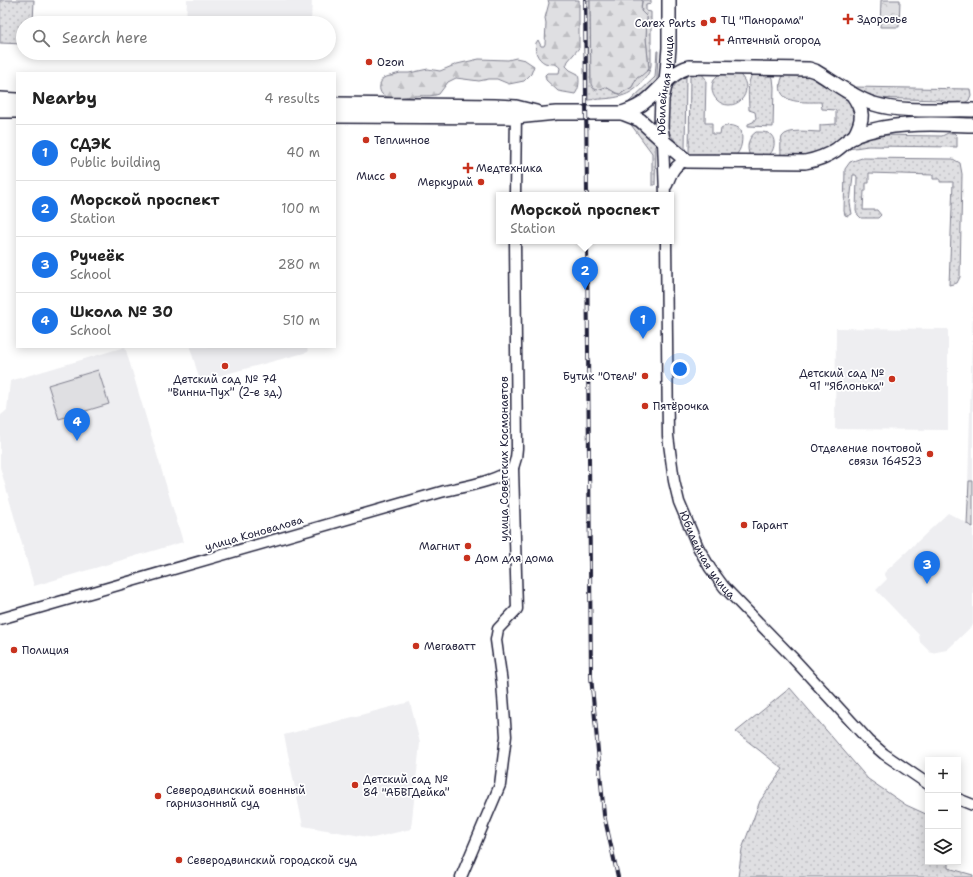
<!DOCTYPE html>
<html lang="en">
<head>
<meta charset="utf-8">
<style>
	body { margin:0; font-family:"Shantell Sans",sans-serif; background:#f6f6f6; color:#222 }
	.controls { position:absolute; right:12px; bottom:12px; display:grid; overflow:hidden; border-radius:0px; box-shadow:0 2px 10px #0003 }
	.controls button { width:36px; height:36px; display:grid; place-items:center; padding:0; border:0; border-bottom:1px solid #e0e0e0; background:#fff; color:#222; font:20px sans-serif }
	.you { position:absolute; left:680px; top:369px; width:14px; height:14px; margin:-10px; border:3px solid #fff; border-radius:50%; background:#1a73e8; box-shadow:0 0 0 6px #1a73e833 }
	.badge { display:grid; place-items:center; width:26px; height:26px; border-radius:50%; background:#1a73e8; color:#fff; font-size:13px; font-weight:700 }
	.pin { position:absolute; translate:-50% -33px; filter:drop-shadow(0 1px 2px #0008) }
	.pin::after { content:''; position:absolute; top:21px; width:14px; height:12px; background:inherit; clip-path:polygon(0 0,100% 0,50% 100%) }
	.popup { position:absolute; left:496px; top:192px; width:178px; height:52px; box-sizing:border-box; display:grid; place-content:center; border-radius:0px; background:#fff; filter:drop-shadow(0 1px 3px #0005); font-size:13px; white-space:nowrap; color:#767676 }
	.popup b { font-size:15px; color:#222 }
	.popup::after { content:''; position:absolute; left:50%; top:100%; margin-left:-8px; border:8px solid transparent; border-top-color:#fff }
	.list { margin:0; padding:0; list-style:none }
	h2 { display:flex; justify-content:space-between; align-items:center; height:52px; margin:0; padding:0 16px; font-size:17px }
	h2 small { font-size:13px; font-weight:400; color:#767676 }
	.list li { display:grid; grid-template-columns:26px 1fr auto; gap:12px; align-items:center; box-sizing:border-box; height:56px; padding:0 16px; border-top:1px solid #e0e0e0 }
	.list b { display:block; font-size:15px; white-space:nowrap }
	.list p { margin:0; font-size:13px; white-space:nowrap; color:#767676 }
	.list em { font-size:13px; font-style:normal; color:#767676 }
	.icon { flex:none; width:22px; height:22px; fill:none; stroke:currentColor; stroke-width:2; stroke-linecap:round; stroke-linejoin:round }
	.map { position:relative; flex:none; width:973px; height:877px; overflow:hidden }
	.search { position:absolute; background:#fff; box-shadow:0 2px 10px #0003; left:16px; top:16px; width:320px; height:44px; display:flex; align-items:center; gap:10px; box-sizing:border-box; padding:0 14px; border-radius:22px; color:#767676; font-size:15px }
	.panel { position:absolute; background:#fff; box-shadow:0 2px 10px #0003; left:16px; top:72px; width:320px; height:276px; border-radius:0px }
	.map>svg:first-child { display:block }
	.built { fill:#eeeef1 }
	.grass { fill:url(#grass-dots); stroke:#80808e }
	.forest { fill:url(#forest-firs); stroke:#80808e }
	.park { fill:url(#park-crowns); stroke:#80808e }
	.garden { fill:#dfdfe2; stroke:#80808e }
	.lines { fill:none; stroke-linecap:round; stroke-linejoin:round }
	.minor-casing { stroke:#22223b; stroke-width:13 }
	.major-casing { stroke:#22223b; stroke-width:16 }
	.minor { stroke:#fff; stroke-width:10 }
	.major { stroke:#fff; stroke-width:13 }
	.rail-casing { stroke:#22223b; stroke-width:4 }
	.rail { stroke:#fff; stroke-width:2.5; stroke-dasharray:8; stroke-linecap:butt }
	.poi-dot { fill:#c8321e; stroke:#fff; stroke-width:1.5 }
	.labels { text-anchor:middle; stroke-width:3.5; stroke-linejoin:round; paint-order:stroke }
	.poi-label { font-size:11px; fill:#22223b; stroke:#fff; text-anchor:start }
	.street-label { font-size:11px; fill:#22223b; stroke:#fff }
</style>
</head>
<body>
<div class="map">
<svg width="973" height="877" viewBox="0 0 973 877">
	<defs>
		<pattern id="grass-dots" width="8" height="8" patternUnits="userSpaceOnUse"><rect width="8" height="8" fill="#dfdfe2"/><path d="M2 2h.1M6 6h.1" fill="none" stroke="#bfbfc3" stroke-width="1.8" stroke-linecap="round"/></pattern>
		<pattern id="forest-firs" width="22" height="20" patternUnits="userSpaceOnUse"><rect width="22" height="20" fill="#dfdfe2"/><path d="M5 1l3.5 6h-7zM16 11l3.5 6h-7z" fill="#bfbfc3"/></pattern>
		<pattern id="park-crowns" width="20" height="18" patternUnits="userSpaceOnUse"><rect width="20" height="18" fill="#dfdfe2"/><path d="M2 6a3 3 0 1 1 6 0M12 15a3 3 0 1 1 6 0" fill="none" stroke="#bfbfc3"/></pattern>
	</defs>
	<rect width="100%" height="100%" fill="#fff"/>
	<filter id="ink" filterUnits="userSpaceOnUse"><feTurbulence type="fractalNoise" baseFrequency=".025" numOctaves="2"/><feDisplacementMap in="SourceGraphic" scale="8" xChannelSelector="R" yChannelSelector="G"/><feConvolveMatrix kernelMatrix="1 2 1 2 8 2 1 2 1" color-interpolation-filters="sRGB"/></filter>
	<g filter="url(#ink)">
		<g class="built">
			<path d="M187,0h125l-1,23h-125z"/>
			<path d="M973,299v326l-26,25 -16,3 -11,-11 -1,-7 -43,-45 11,-11 -3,-6 64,-60 19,10z"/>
			<path d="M836,328l112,1v101l-113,-1z"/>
			<path d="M125,347l58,195 -149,44 -34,-119v-51l7,-6 3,-29z"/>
			<path d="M190,347h117l1,5 -108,29z"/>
			<path d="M410,702l10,41 -9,86 -38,9 -70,-12 -19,-91z"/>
		</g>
		<g class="grass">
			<path d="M0,0h34l-1,23h-10v21l-23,-1z"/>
			<path d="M587,0h3l1,80 12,7 7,2 6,4 4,1 12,-7 5,-10 12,-8 -3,-31 1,-18v-3l-6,-6 1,-11h9v4l-5,1v6l5,1v53c-1,7 -4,11 -9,17 -14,18 -33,16 -54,18z"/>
			<path d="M657,51h1l-1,29 -3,7 -26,21v-5l27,-26z"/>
			<circle cx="729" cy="88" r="17"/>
			<path d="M694,73c5,0 10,1 12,7l-1,43h7v11h8l1,-6c6,-4 15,-3 20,2 2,9 1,20 -6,26l-42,1 -4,-4 1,-76 1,-3z"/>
			<path d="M753,73h16l4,5 1,9 -1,40 -25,-1v-2l5,-2 3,-4 -1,-6 -6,-2c0,-11 -3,-28 4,-37z"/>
			<path d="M805,74l16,5 25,17 9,15v11l-3,9 -32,24 -39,1c0,-6 -1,-14 1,-19 5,-9 29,-5 38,-5v-7l16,-1v-14l-14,-1 -1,-7c-19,0 -50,3 -38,-27z"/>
			<path d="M686,76l-1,74c-17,-13 -21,-25 -18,-46 2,-12 8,-22 19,-28z"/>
			<path d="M854,87l116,2 1,6 -2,5 -7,5 -8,-1 -14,-4 -69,-2 -16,-8z"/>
			<path d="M629,122c10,3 21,12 27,21l-1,42h-3v-32z"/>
			<path d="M756,132c4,0 9,0 12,1 9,4 7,17 1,22l-19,1c-4,-8 -2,-19 6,-24z"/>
			<path d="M948,133h6l3,3v11l-89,-1 -20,3v-2l10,-6 16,-6 68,1z"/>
			<path d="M862,158l91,1 7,4 2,11 -2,103 -3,6 -8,2 4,-103h-13v-3h-7v-4l-64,-2v10h-3v8h-2l-1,19h14l4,5 -3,3h-17l-3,-3 -2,-4 1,-34 -1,-2h-3l-3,28 2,11 -4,2 -3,-1 -1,-4 1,-42 5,-7z"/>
			<path d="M790,688l78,91 38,26 22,10v47h20v6l25,7v2h-235l4,-28 18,-48 23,-32 -47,-37z"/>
		</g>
		<g class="forest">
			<path d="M548,0h31v48l-11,13 -2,5 4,4 8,4c2,7 1,15 -3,20l-17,-3 -12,-11 -1,-5 2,-2h12l1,-5c-4,-6 -9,-3 -15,-5 -8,-4 -11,-13 -9,-20l2,-3 3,6h3l1,-2 1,-21 -1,-5 4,-15z"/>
			<path d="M590,0h52l-1,11 6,6v3l-1,18 3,31 -9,8h-3l-5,10 -12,7 -4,-1 -10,-6 -9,3 -4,-2 -2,-4z"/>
			<path d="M516,58l9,2 9,6 -3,8 -7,7 -15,3 -12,-5h-8l-10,2 -23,-3 -8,4 -9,12c-8,3 -16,1 -25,2 -9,0 -31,7 -34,-6 -1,-4 1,-9 3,-12l17,-5h9l19,-4 12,2 17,-7 22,-5 29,1z"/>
		</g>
		<path class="park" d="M881,0h19l-1,27h-19z"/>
		<g class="garden">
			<path d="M98,370l11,34 -50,15 -11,-34z"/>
			<path d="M969,481h4v46l-6,-3z"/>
		</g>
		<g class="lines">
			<g class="minor-casing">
				<g id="minor">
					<path d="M663,141l2,54"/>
					<path d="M667,185c4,-11 8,-22 20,-24"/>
					<path d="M515,195l1,-84"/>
					<path id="s1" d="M666,241l2,195 6,45 5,21 19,45 12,21 14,19 68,70 77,84 15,13 44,30"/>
					<path d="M0,619l441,-127c20,-5 58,-11 72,-24"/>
					<path d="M958,799l15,6"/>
					<path d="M461,877l39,-92 6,-49 -4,-53 -6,-43 2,-11 19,-20 -4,-141 3,-10 1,-10 -2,-207"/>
				</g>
			</g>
			<g class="major-casing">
				<g id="major">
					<path d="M852,94c12,17 12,25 2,43"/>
					<path d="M0,99l17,1"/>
					<path d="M335,104l160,2 21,1 20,5"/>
					<path d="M0,111h17"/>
					<path d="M622,113c9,-3 18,-6 25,-13 14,-11 24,-28 42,-33l120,2 6,2c17,10 41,28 59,33 27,9 70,5 99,6"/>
					<path d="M335,116l181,1 40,-4h66l18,7 23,21 24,20 118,1c11,-2 22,-6 31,-12 7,-5 13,-12 21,-15 35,-14 78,-11 116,-10"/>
					<path id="s2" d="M663,141l-2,-14 1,-28 4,-17 3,-34v-48"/>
				</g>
			</g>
			<use href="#minor" class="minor"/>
			<use href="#major" class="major"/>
			<g class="rail-casing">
				<g id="rail">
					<path d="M585,0l2,195"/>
					<path d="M587,241l4,435 13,139 14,62"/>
				</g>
			</g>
			<use href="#rail" class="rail"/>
		</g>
	</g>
	<g class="poi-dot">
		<path d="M846 13h4v4h4v4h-4v4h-4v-4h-4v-4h4z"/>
		<circle cx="713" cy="20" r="4"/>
		<circle cx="704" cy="23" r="4"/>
		<path d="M717 34h4v4h4v4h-4v4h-4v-4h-4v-4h4z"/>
		<circle cx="369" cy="62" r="4"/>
		<circle cx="366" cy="140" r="4"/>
		<path d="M466 162h4v4h4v4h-4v4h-4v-4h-4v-4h4z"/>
		<circle cx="393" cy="176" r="4"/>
		<circle cx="481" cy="182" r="4"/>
		<circle cx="225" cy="366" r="4"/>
		<circle cx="645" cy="376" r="4"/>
		<circle cx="892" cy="379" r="4"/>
		<circle cx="645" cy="406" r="4"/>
		<circle cx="930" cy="454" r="4"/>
		<circle cx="744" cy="525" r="4"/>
		<circle cx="468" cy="546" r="4"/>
		<circle cx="467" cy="558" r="4"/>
		<circle cx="416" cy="646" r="4"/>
		<circle cx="14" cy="650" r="4"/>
		<circle cx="355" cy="785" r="4"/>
		<circle cx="158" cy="796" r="4"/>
		<circle cx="179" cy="860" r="4"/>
	</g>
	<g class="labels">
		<g class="poi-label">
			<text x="857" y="23">Здоровье</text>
			<text x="721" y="24">ТЦ "Панорама"</text>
			<text x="696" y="27" text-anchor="end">Carex Parts</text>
			<text x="727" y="44">Аптечный огород</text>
			<text x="377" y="66">Ozon</text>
			<text x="374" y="144">Тепличное</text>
			<text x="476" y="172">Медтехника</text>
			<text x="385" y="180" text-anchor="end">Мисс</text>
			<text x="473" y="186" text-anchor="end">Меркурий</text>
			<text x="884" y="377" text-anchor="end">Детский сад №<tspan x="884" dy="13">91 "Яблонька"</tspan></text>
			<text x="637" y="380" text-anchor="end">Бутик "Отель"</text>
			<text x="225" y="383" text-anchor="middle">Детский сад № 74<tspan x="225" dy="13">"Винни-Пух" (2-е зд.)</tspan></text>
			<text x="653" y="410">Пятёрочка</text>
			<text x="922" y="452" text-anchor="end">Отделение почтовой<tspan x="922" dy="13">связи 164523</tspan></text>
			<text x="752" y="529">Гарант</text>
			<text x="460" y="550" text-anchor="end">Магнит</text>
			<text x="475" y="562">Дом для дома</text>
			<text x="424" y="650">Мегаватт</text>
			<text x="22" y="654">Полиция</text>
			<text x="363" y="783">Детский сад №<tspan x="363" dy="13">84 "АБВГДейка"</tspan></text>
			<text x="166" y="794">Северодвинский военный<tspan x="166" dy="13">гарнизонный суд</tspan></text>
			<text x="187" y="864">Северодвинский городской суд</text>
		</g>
		<g class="street-label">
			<text dy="4" stroke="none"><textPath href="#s2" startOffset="56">Юбилейная улица</textPath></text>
			<text transform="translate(504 459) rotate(-90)" y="4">улица Советских Космонавтов</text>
			<text transform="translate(254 533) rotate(-16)" y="4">улица Коновалова</text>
			<text dy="4" stroke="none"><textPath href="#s1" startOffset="322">Юбилейная улица</textPath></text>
		</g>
	</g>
</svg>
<div class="controls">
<button>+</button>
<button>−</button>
<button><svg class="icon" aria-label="layers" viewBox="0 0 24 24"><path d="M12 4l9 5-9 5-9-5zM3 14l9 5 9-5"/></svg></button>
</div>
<div class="you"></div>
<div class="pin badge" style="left:643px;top:339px">1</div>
<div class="pin badge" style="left:585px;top:290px">2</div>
<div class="popup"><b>Морской проспект</b>Station</div>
<div class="pin badge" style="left:927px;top:584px">3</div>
<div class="pin badge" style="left:77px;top:441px">4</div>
<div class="search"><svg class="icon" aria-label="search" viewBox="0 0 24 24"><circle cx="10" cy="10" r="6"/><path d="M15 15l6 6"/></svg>Search here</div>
<section class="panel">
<h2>Nearby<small>4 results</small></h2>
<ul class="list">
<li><span class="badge">1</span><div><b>СДЭК</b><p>Public building</p></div><em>40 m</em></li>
<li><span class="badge">2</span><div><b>Морской проспект</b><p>Station</p></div><em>100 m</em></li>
<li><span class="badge">3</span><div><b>Ручеёк</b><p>School</p></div><em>280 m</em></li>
<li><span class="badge">4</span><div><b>Школа № 30</b><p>School</p></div><em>510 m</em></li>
</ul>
</section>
</div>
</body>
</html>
